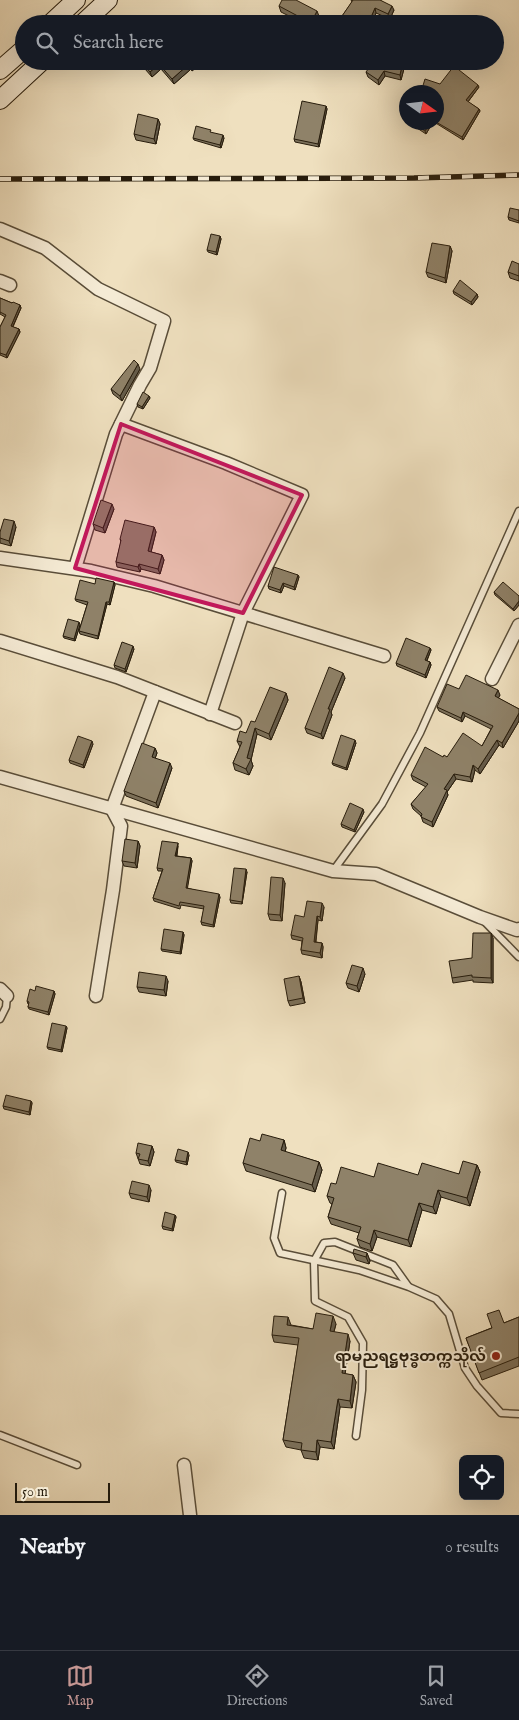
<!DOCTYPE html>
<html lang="en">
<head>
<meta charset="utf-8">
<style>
	body { margin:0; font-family:"IM FELL English","Noto Sans Myanmar",serif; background:#20242c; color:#f1f3f6 }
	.controls { position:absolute; right:15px; bottom:15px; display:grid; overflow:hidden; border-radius:8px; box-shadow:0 5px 20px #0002 }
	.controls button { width:45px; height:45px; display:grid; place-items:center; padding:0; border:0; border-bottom:1px solid #363941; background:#171b24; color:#f1f3f6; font:25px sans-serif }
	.compass { position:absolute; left:399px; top:85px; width:45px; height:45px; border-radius:50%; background:#171b24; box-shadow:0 5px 20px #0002; rotate:104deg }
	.scale { position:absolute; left:15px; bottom:12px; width:95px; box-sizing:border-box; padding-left:5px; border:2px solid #271c0c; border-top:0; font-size:14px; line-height:18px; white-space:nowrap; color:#271c0c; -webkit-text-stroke:4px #f5ebd5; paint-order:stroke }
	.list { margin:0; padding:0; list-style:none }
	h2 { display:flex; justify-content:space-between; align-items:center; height:65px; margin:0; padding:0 20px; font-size:21px }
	h2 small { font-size:16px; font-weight:400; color:#9ea1a6 }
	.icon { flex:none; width:28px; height:28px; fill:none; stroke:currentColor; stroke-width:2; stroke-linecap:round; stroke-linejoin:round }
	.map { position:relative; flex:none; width:519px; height:1515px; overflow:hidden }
	.search { position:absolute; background:#171b24; box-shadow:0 5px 20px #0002; left:15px; right:15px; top:15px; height:55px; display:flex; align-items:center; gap:12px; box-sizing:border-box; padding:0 18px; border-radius:28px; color:#9ea1a6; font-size:19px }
	.sheet { height:135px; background:#171b24 }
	nav { display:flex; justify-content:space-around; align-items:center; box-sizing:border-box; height:70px; border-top:1px solid #363941; background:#171b24; font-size:14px; color:#9ea1a6 }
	nav a { display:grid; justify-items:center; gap:2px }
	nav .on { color:#c59692 }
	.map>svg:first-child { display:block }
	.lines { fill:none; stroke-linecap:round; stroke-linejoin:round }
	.lane-casing { stroke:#594d39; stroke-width:9 }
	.street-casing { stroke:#594d39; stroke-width:15 }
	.secondary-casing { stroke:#271c0c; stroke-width:20 }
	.lane { stroke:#f5ebd5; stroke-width:6 }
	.street { stroke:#f5ebd5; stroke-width:12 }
	.secondary { stroke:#f5ebd5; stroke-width:18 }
	.rail-casing { stroke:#271c0c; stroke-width:5.5 }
	.rail { stroke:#f5ebd5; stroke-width:4; stroke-dasharray:11; stroke-linecap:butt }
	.wall { fill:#7b705a; stroke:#271c0c }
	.shaded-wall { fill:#645b4a; stroke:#271c0c }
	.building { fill:#8f8269; stroke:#271c0c }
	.marked { fill:#c2185b; fill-opacity:0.2; stroke:#c2185b; stroke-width:4; stroke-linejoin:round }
	.poi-dot { fill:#8f2418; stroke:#f5ebd5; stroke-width:2 }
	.labels { text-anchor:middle; stroke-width:4; stroke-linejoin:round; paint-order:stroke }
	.poi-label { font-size:15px; font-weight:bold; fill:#271c0c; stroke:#f5ebd5; text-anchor:end }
</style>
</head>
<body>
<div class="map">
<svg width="519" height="1515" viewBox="0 0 519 1515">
	<rect width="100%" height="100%" fill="#efe0bf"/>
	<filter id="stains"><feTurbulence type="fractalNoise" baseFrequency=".004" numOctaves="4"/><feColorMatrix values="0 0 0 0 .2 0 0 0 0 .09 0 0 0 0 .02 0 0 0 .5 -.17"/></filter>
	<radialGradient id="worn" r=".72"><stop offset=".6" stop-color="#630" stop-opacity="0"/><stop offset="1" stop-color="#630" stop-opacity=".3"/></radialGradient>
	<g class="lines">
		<g class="lane-casing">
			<g id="lane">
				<path d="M333,871l49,-67 38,-71 99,-222"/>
				<path d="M485,922l34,35"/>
				<path d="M0,1019l6,-12 1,-11"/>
				<path d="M282,1193l-8,45 6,15 79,17 50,17 27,12 13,15 16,54 12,18 24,27 18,1"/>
				<path d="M0,1435l77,30"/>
				<path d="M356,1436l6,-46 1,-47 -15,-26 -33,-16 -1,-40 10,-18 11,-1 58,23 15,21"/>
			</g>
		</g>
		<g class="street-casing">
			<g id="street">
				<path d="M0,229l45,19 53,41 66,32 -14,47 -10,17 -24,49 -41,134"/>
				<path d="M0,281l10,4"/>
				<path d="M121,424l105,39 76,32 -59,118 -33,101"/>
				<path d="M0,558l91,13 63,15 230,70"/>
				<path d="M0,641l117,36 118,46"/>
				<path d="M492,679l27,-54"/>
				<path d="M0,777l333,94 43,3 104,43 37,13 2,-1"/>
				<path d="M0,989l7,7"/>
				<path d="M96,996l17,-106 8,-64 -9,-17 43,-117"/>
				<path d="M184,1465l6,50"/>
			</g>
		</g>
		<g class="secondary-casing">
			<g id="secondary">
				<path d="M50,24l26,-24"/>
				<path d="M82,24l26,-24"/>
				<path d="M0,70l24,-21"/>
				<path d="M0,100l42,-39"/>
			</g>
		</g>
		<use href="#lane" class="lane"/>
		<use href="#street" class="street"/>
		<use href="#secondary" class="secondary"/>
		<g class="rail-casing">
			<path id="rail" d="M0,179l414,-1 105,-3"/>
		</g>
		<use href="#rail" class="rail"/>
	</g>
	<g class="wall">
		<path d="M351,0h29l14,10 -4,9 -14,-6 -4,11h-29l-2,-1 -1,-4 12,-17z"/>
		<path d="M279,6l40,10 -4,8h-10l-24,-12z"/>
		<path d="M204,61l-12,10 -1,-2 -17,15 -13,-15 -9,8 -7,-8 -2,-5z"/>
		<path d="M406,61l-5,19 -16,-4 -6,9 -11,-8 -2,-5z"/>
		<path d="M440,84l39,3 -11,15 11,7 1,2 -17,29 -29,-18h2v-30z"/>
		<path d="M326,106l1,3 -8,38 -24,-5 -1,-3z"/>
		<path d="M158,119l2,5 -4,20 -20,-4 -2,-6z"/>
		<path d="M408,122h25l-7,12z"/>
		<path d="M193,138h31l-3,10 -27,-8z"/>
		<path d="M519,210v13l-10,-3 -1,-3z"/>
		<path d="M220,236l1,3 -4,16 -9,-3 -1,-2z"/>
		<path d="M450,246l2,5 -6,32 -18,-6 -2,-5z"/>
		<path d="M519,264v17l-9,-3 -2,-6z"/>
		<path d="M453,291l24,3 1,3 -6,8 -18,-11z"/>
		<path d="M0,298l12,5 8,2 1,3 -8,19 6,2 1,3 -13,26 -7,-3v-28l5,-10 -5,-3z"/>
		<path d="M140,369l-18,32 -9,-7 -2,-5z"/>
		<path d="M149,396l1,2 -7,11 -5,-2 -1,-3z"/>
		<path d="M114,509l-9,24 -10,-3 -2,-6z"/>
		<path d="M16,527l-5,19 -11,-3v-11z"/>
		<path d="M154,527l2,5 -5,20 11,3 2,5 -4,14 -19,-5 -1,3 -23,-5 -1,-5 5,-20 -1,-3z"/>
		<path d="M298,575l1,2 -4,13 -11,-4 -3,7 -12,-4 -1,-3z"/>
		<path d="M114,582l1,3 -5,20 -3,-1 -9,35 -18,-5 -1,-3 8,-26 -11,-4 -1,-2 20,-15z"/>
		<path d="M494,592l25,4v9l-5,6 -19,-16z"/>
		<path d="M80,625l-5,16 -11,-3 -1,-2z"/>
		<path d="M430,648l1,2 -4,11 3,1 1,3 -5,13 -29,-12 -1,-3z"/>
		<path d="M134,649l-8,23 -11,-4 -1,-3z"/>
		<path d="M345,678l-14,34 1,3 -9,24 -16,-6 -2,-5z"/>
		<path d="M459,689l41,6 -2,3 21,11v12l-16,27 -4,-3 -19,29 -5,-4 -3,12 -16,-3 -9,13 1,3 -15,32 -10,-5 -2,-6 -8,-7 -2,-5 15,-17 -13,-7 -2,-5 32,-18h4l35,-11 9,-17 -26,-13 -3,6 -23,-11 -2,-4z"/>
		<path d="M286,693l2,7 -17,40 -14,-6 -6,26 2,6 -4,9 -14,-5 -2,-7 7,-16 -3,-6 9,-8 9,-11z"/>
		<path d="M356,743l-9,27 -14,-5 -1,-2z"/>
		<path d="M93,744l-9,24 -14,-5 -1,-3z"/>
		<path d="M155,748l2,5 -2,5 17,10 -14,40 -32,-12 -2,-5z"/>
		<path d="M364,812l-9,20 -13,-5 -1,-3z"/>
		<path d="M138,841l2,5 -3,22 -13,-2 -2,-5z"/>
		<path d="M178,846l-1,10 14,2 1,3 -5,27 33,9 -6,30 -12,-2 -1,-3 3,-13 -23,-4 -1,4 -26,-8 -1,-3 9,-27h-4l-1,-3z"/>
		<path d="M247,872l-5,32 -11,-1 -1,-3z"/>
		<path d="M285,883l-3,38 -12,-1 -2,-6z"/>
		<path d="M324,907l-2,14 -4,-1 -2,22 6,1 1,4 -1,11 -20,-4 -1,-4 1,-9 -10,-2 -1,-4 13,-18z"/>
		<path d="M183,932l1,3 -3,19 -19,-3 -1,-2z"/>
		<path d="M493,938v45l-20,-1v-2l-20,3 -1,-5z"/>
		<path d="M365,974l-6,18 -11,-4 -2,-5z"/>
		<path d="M299,976l2,6 4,21 -15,3 -2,-5z"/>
		<path d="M168,981l-2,15 -27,-4 -2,-5z"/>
		<path d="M54,991l1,3 -6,21 -20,-6 -1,-2 1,-3h-1l-1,-3z"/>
		<path d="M66,1026l1,2 -5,24 -14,-3 -1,-2z"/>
		<path d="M31,1101l1,2 -2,12 -26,-6 -1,-3z"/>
		<path d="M284,1140l2,8 -1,4 34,10 3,8 -7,22 -69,-21 -3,-8 17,-22z"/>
		<path d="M152,1146l2,6 -4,14 -10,-2 -4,-11z"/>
		<path d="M189,1155l-2,10 -11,-3 -1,-2z"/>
		<path d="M477,1165l3,7 -10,34 -29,-9 -5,17 -14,-4 -11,37 -34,-10 -5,14 -12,-4 -3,-8 2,-6 -28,-9 -3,-7 4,-13 -2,-1 -3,-7 9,-12 38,-7 85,-3z"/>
		<path d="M151,1190l-2,12 -18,-4 -2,-5z"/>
		<path d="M175,1215l1,2 -3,14 -10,-2 -1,-3z"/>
		<path d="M353,1253h14l3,8 -1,3 -13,-4z"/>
		<path d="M519,1317v49l-37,14 -16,-42z"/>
		<path d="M336,1324l-2,8 16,9 -5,33 8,1 3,7 -4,26 -12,-1 -6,42 -14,-2 -2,13 -14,-2 -3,-8 -15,-3 -3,-7 15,-95 -24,-3 -2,-7 19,-10 22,4z"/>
	</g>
	<g class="shaded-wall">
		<path d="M392,6l2,4 -4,9 -2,-5z"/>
		<path d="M375,8l1,5 -4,11h-4z"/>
		<path d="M317,11l2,5 -4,8h-4v-1z"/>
		<path d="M196,61h8l-12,10 -1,-5z"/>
		<path d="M403,61h3l-5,19 -1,-5z"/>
		<path d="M159,64l2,5 -9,8 -2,-5z"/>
		<path d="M189,64l2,5 -17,15 -2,-5z"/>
		<path d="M384,71l1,5 -6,9 -1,-5z"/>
		<path d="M478,85l1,2 -12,16 -1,-3z"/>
		<path d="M326,106l1,3 -8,38 -1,-3z"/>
		<path d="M479,109l1,2 -17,29 -1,-3z"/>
		<path d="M158,119l2,5 -4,20 -2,-5z"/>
		<path d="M430,122h3l-7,12 -1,-3z"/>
		<path d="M223,135l1,3 -3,10 -1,-3z"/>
		<path d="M220,236l1,3 -4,16 -1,-3z"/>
		<path d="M450,246l2,5 -6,32 -1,-5z"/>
		<path d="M477,294l1,3 -6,8 -1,-3z"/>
		<path d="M20,305l1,3 -9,20 -1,-2z"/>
		<path d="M19,329l1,3 -13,26 -1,-3z"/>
		<path d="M138,364l2,5 -18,32 -2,-5z"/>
		<path d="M149,396l1,2 -7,11 -1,-2z"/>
		<path d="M112,504l2,5 -9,24 -2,-5z"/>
		<path d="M14,521l2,6 -5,19 -2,-5z"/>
		<path d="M154,527l2,5 -6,24 -2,-5z"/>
		<path d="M162,555l2,5 -4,14 -2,-5z"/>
		<path d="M139,564l2,5 -1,3 -2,-5z"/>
		<path d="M298,575l1,2 -4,13 -1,-3z"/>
		<path d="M114,582l1,3 -5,20 -1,-3z"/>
		<path d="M283,583l1,3 -3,7 -1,-3z"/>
		<path d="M519,601v4l-5,6 -1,-2z"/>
		<path d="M106,602l1,2 -9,35v-3z"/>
		<path d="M79,622l1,3 -5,16 -1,-2z"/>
		<path d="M133,646l1,3 -8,23 -1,-3z"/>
		<path d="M430,648l1,2 -5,12 -1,-2z"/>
		<path d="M430,662l1,3 -5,13 -1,-3z"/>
		<path d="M343,673l2,5 -14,34 1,3 -9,24 -2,-5 7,-25z"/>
		<path d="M498,690l2,5 -3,6 -2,-5z"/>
		<path d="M286,693l2,7 -17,40 -2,-6z"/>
		<path d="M463,712l2,4 -3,6 -1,-4z"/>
		<path d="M519,713v8l-16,27 -1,-5z"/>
		<path d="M255,728l2,6 -6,26 2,6 -4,9 -3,-6 1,-11z"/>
		<path d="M355,740l1,3 -9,27 -1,-2z"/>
		<path d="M497,740l2,5 -19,29 -2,-5z"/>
		<path d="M92,741l1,3 -9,24 -1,-3z"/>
		<path d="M155,748l2,5 -3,9 -2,-5z"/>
		<path d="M170,763l2,5 -14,40 -2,-5z"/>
		<path d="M473,765l2,5 -3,12 -2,-5z"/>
		<path d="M454,774l2,5 -9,13 1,3 -15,32 -1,-5 12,-33z"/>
		<path d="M363,809l1,3 -9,20 -1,-2z"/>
		<path d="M138,841l2,5 -3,22 -2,-5z"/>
		<path d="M178,843v3l-2,12 -1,-2z"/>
		<path d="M191,858l1,3 -5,30 -1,-3z"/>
		<path d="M246,869l1,3 -5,32v-2z"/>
		<path d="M283,878l2,5 -3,38 -2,-6z"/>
		<path d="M219,894l1,3 -6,30 -1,-2z"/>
		<path d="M322,903l2,4 -2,14 -2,-4z"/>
		<path d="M317,916l1,4 -3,26 -1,-4z"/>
		<path d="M183,932l1,3 -3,19 -1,-2z"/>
		<path d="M491,933l2,5v45l-2,-5z"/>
		<path d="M322,943l1,4 -1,11 -2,-5z"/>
		<path d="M363,968l2,6 -6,18 -2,-6z"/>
		<path d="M166,976l2,5 -2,15 -2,-6z"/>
		<path d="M299,976l2,6 4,21 -2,-5z"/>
		<path d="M54,991l1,3 -6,21 -1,-3z"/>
		<path d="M66,1026l1,2 -5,24 -1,-2z"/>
		<path d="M31,1101l1,2 -2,12 -1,-3z"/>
		<path d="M284,1140l2,8 -3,10 -2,-8z"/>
		<path d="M152,1146l2,6 -4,14 -2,-5z"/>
		<path d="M188,1152l1,3 -2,10 -1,-3z"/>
		<path d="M319,1162l3,8 -7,22 -3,-7z"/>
		<path d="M477,1165l3,7 -10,34 -3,-8z"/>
		<path d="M149,1185l2,5 -2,12 -2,-5z"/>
		<path d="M438,1190l3,7 -5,17 -3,-7z"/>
		<path d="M419,1203l3,7 -11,37 -3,-7z"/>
		<path d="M175,1215l1,2 -3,14 -1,-2z"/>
		<path d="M374,1230l3,7 -5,14 -2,-7z"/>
		<path d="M367,1253l3,8 -1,3 -3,-7z"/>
		<path d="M333,1316l3,8 -4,14 -2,-7z"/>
		<path d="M288,1317l3,8 -1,7 -3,-7z"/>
		<path d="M348,1334l2,7 -6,40 -2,-8z"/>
		<path d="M353,1375l3,7 -4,26 -2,-7z"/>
		<path d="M338,1399l2,8 -6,42 -3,-7z"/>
		<path d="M317,1440l3,7 -2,13 -2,-8z"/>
	</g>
	<g class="building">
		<path d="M282,0h14l21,11 -6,12 -32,-17z"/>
		<path d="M353,0h27l12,6 -4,8 -13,-6 -7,16h-17l-11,-5z"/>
		<path d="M146,61h50l-5,5 -2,-2 -17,15 -13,-15 -9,8 -7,-8z"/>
		<path d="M374,61h29l-3,14 -16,-4 -6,9 -12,-8z"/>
		<path d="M454,66l24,19 -12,15 13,9 -17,28 -26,-15v-30h-15l4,-13 15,5z"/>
		<path d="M302,101l24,5 -8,38 -24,-5z"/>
		<path d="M138,114l20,5 -4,20 -20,-5z"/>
		<path d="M411,122h19l-5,9z"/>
		<path d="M196,126l15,4 -1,2 13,3 -3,10 -27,-7z"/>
		<path d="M510,208l9,2v11l-11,-4z"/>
		<path d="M211,234l9,2 -4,16 -9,-2z"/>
		<path d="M432,243l18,3 -5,32 -19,-6z"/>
		<path d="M512,261l7,3v12l-11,-4z"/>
		<path d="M460,280l17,14 -6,8 -18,-11z"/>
		<path d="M0,298l12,5 1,-1 7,3 -9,21 8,3 -13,26 -6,-2v-26l6,-12 -6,-3z"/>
		<path d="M134,360l4,4 -18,32 -9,-7z"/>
		<path d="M143,392l6,4 -7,11 -5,-3z"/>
		<path d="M101,500l11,4 -9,24 -10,-4z"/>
		<path d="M4,519l10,2 -5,20 -9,-3v-6z"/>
		<path d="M125,520l29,7 -6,24 14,4 -4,14 -19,-5 -1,3 -22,-5 5,-22 -1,-1z"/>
		<path d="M274,567l24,8 -4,12 -11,-4 -3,7 -12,-4z"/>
		<path d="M96,578l18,4 -5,20h-3l-8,34 -19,-5 9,-29 -13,-3 5,-19 15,4z"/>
		<path d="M503,582l16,14v5l-6,8 -19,-17z"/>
		<path d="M68,619l11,3 -5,17 -11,-3z"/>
		<path d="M406,638l24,10 -5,12 5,2 -5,13 -29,-12z"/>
		<path d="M122,642l11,4 -8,23 -11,-4z"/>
		<path d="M329,667l14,6 -15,36h2l-9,25 -16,-6z"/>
		<path d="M466,675l32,15 -3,6 24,13v4l-17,30 -5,-3 -19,29 -5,-4 -3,12 -16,-3 -10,15 3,1 -15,32 -11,-5 1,-3 -11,-10 17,-20 -17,-9 14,-28 18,10 1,-2 3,2 16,-24 19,13 11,-20 -30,-14 -2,6 -24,-11 10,-23 12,5z"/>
		<path d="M270,687l16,6 -17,41 -14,-6 -8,30 4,1 -5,10 -13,-6 9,-21 -5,-1 3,-10 6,2 5,-12 4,1z"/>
		<path d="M341,735l14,5 -9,28 -14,-5z"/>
		<path d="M78,736l14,5 -9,24 -14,-5z"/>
		<path d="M142,743l13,5 -3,9 18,6 -14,40 -32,-12z"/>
		<path d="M350,803l13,6 -9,21 -13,-6z"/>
		<path d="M125,839l13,2 -3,22 -13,-2z"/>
		<path d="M162,841l16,2 -3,13 16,2 -5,30 33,6 -6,31 -12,-3 3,-16 -24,-4 -1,4 -26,-8 10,-29 -6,-1z"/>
		<path d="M234,868l12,1 -4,33 -12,-2z"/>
		<path d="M271,877l12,1 -3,37 -12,-1z"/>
		<path d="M307,901l15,2 -2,14 -3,-1 -3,26 8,1 -2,10 -19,-3 2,-12 -12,-3 4,-20 9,2z"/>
		<path d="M164,929l19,3 -3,20 -19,-3z"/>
		<path d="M473,933h18v45l-19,-1v-2l-20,3 -3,-17 23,-3z"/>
		<path d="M352,965l11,3 -6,18 -11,-3z"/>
		<path d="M139,972l27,4 -2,14 -27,-3z"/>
		<path d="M299,976l4,22 -15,3 -4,-22z"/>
		<path d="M36,986l18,5 -6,21 -20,-5 1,-5 -2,-1 3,-12 5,2z"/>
		<path d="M52,1023l14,3 -5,24 -14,-3z"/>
		<path d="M6,1095l25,6 -2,11 -26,-6z"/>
		<path d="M262,1134l22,6 -3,10 38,12 -7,23 -69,-22 7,-25 10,3z"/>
		<path d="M138,1143l14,3 -4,15 -10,-2 2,-5 -4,-1z"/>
		<path d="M178,1149l10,3 -2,10 -11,-2z"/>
		<path d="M463,1161l14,4 -10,33 -29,-8 -5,17 -14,-4 -11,37 -34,-10 -4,14 -13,-5 4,-12 -33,-10 6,-19 -7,-2 4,-13 5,1 5,-17 33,10 4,-14 40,12 4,-12 37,11z"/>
		<path d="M132,1181l17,4 -2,12 -18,-4z"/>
		<path d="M165,1212l10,3 -3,14 -10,-3z"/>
		<path d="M354,1249l13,4 -1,4 -13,-4z"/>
		<path d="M499,1310l5,13 15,-6v40l-40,16 -13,-35 26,-10 -5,-14z"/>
		<path d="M316,1313l17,3 -3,15 18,3 -6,39 11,2 -3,26 -12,-2 -7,43 -14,-2 -1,12 -15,-2 1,-7 -19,-3 16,-102 -27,-3 2,-19 14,1 -1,8 26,4z"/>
	</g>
	<path class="marked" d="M121,424l181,71 -59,118 -168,-45z"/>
	<circle class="poi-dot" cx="496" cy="1356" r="5"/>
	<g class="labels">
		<g class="poi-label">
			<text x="486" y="1361">ရာမညရဋ္ဌဗုဒ္ဓတက္ကသိုလ်</text>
		</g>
	</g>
	<rect width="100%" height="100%" filter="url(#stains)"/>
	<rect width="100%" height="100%" fill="url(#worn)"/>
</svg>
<div class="controls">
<button><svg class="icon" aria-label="locate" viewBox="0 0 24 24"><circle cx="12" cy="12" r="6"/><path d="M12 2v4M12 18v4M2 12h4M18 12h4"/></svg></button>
</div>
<svg class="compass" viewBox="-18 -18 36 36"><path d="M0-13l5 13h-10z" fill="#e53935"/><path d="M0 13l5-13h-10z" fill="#9ea1a6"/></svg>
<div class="scale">50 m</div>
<div class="search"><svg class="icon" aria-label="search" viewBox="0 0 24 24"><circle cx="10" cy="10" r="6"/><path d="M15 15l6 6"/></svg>Search here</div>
</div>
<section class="sheet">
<h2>Nearby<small>0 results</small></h2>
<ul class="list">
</ul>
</section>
<nav>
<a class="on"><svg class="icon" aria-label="map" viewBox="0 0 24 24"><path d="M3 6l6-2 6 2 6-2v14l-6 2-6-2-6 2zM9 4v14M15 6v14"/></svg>Map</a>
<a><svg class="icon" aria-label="directions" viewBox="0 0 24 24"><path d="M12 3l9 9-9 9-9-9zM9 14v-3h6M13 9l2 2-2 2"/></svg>Directions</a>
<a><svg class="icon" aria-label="saved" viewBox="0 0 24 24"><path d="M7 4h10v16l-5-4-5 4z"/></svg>Saved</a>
</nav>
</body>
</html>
